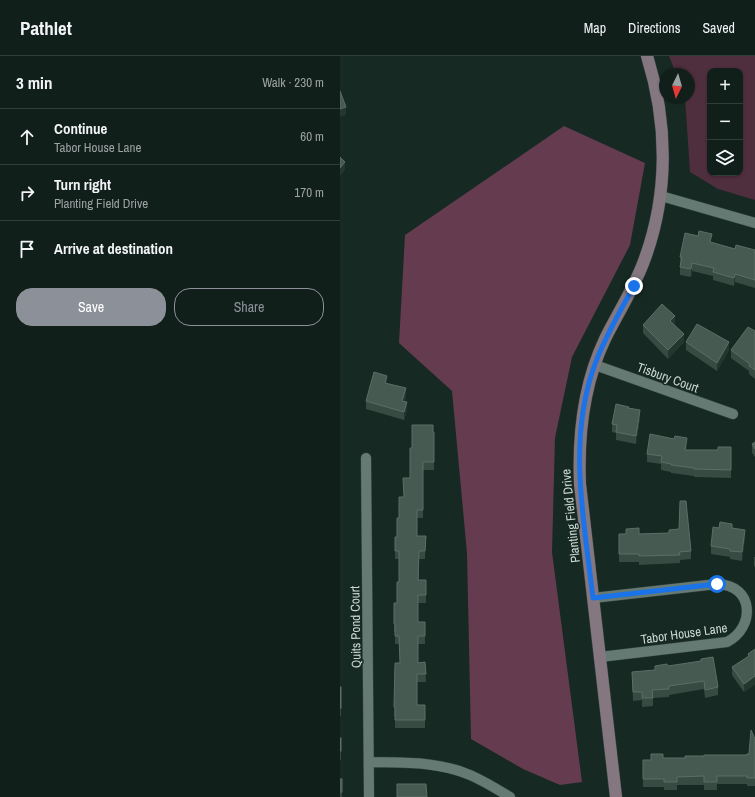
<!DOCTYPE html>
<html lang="en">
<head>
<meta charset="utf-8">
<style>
	body { margin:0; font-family:"Archivo Narrow",sans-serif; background:#1e2c27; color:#f1f3f6 }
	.controls { position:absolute; right:12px; top:12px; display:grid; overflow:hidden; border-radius:8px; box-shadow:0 1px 3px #0004 }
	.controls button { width:36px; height:36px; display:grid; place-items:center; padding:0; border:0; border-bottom:1px solid #303d39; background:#101f1a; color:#f1f3f6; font:20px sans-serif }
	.compass { position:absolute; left:319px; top:12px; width:36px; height:36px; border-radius:50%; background:#101f1a; box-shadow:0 1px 3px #0004; rotate:185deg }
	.stop { position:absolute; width:12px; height:12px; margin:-9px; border:3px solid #1a73e8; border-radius:50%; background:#fff }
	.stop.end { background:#1a73e8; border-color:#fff; box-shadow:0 1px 4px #0008 }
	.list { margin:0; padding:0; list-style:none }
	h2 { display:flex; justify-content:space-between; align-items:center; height:52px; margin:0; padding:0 16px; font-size:17px }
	h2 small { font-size:13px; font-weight:400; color:#9ca2a2 }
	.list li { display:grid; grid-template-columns:26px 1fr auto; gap:12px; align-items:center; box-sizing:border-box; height:56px; padding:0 16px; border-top:1px solid #303d39 }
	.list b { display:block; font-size:15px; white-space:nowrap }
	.list p { margin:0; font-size:13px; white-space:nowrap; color:#9ca2a2 }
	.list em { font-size:13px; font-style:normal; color:#9ca2a2 }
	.actions { display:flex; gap:8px; padding:12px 16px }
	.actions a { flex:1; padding:9px 0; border:1px solid #8c9099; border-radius:16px; text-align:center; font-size:14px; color:#8c9099 }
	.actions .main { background:#8c9099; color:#fff }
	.icon { flex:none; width:22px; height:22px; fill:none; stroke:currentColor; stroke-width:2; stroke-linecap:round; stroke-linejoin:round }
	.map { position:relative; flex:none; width:415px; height:741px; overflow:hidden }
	header { display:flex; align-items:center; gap:24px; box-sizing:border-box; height:56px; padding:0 20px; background:#101f1a; border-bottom:1px solid #303d39 }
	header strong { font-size:19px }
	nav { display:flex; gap:22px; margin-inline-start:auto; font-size:14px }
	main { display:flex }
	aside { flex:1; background:#101f1a }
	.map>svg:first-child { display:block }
	.green { fill:#4f2e3e; fill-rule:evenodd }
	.forest { fill:#653b4f }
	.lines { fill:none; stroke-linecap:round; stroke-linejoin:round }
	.street-casing { stroke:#374540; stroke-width:11 }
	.secondary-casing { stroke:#374540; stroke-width:13 }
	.street { stroke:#657a72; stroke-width:10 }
	.secondary { stroke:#847780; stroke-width:12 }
	.wall { fill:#374b43 }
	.shaded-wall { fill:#23372f }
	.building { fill:#475a52; stroke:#5c6e66 }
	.route { stroke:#1a73e8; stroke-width:5 }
	.labels { text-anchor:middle; stroke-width:3; stroke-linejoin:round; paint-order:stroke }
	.street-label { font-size:13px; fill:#ccd8d3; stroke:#162922 }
</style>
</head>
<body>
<header>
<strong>Pathlet</strong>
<nav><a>Map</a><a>Directions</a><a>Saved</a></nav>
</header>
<main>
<aside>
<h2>3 min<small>Walk · 230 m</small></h2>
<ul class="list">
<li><svg class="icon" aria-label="ahead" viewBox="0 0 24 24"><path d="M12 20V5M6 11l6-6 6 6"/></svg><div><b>Continue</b><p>Tabor House Lane</p></div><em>60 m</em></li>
<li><svg class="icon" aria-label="right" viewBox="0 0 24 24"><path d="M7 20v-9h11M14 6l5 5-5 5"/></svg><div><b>Turn right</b><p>Planting Field Drive</p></div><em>170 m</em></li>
<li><svg class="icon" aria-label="arrive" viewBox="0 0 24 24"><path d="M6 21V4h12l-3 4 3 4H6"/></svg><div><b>Arrive at destination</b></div></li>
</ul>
<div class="actions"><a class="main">Save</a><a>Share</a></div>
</aside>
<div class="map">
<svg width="415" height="741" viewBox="0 0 415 741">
	<rect width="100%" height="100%" fill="#162922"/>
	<path class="green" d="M329,0h86v144l-37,-11 -28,-17 -5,-74h4v-24h-13zM370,15h30v102h-30z"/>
	<path class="forest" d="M224,70l81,37 -15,82 -58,112 -17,81 -3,114 30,230 -22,3 -37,-16 -52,-30 -4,-186 -15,-162 -53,-48 6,-108z"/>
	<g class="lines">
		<g class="street-casing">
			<g id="street">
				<path d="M321,140l94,27"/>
				<path d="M255,309l138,49"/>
				<path d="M26,402l3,339"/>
				<path d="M253,542l124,-14c38,1 38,44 10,58l-127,15"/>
				<path d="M29,706c34,1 69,-1 101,13 14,6 27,14 40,22"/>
			</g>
		</g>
		<g class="secondary-casing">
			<path id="secondary" d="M276,741l-36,-313c-2,-50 3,-99 25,-145 13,-26 29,-51 39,-78 25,-67 24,-138 3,-205"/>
		</g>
		<use href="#street" class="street"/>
		<use href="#secondary" class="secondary"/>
	</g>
	<g class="wall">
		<path d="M372,186l23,7 20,1v38l-20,-6 -1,4 -21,-6v-4l-21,-5 -1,6 -11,-2v-18z"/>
		<path d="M335,268l-1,1 10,17 -16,17 -25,-26v-8z"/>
		<path d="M415,275v48l-6,-5v-3l-18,-13v-8z"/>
		<path d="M346,286l43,8 -12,21 -31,-21z"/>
		<path d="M47,327l19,14 -2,5 3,8 -3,10 -38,-11v-8z"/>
		<path d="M289,352l11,10 -4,26 -20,-4v-7l-4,-1v-8z"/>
		<path d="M93,376h1v38h-11v48h-6v18h9l-1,23h-6v21h7v23h-8v19h7v22h-7v19l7,-1 1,20h-9v23h8v23h-30v-12h-1l1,-53h5l-1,-19h-4v-12h-1v-29h3l2,-21v-23h-4v-22h2l2,-19 5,-21 6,-19 2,-30z"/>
		<path d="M415,386v15l-3,-4v-9z"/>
		<path d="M347,390l-1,4h32l13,-3v31l-37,-1v-1l-23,-3v-1l-10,-2v-6l-14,-2v-8z"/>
		<path d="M379,472l13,1 13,9 -3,23 -12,-2v-2l-19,-3v-8z"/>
		<path d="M329,474l22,21v8l-11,1v3l-41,2v-3h-20v-28l50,-1z"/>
		<path d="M414,501h1v10l-1,-1z"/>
		<path d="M415,593v35l-11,8 -12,-17v-8l16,-10v-3z"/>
		<path d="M328,610l50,21v8l-13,3 -1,-9 -35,6v2l-16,1v8l-11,1v-7l-9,1 -1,-29 23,-2z"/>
		<rect x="0" y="631" width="1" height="29"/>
		<rect x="0" y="682" width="1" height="22"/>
		<path d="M415,683v47h-8v-2h-30v6h-13v-5h-27v5h-13v-3h-21v-27h8l12,-2h22l61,-3 3,-1z"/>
		<rect x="0" y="723" width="2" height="18"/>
	</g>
	<g class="shaded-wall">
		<path d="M6,51v8l-6,2v-8z"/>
		<path d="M5,106v8l-5,6v-8z"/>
		<path d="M352,207v8l-1,6v-8z"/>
		<path d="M395,218v8l-1,4v-8z"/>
		<path d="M335,260v8l-5,5v-8z"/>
		<path d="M344,278v8l-16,17v-9z"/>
		<path d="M389,286v8l-12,21v-8z"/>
		<path d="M47,320v8l-2,-1z"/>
		<path d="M66,332v9l-4,12v-8z"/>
		<path d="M67,346v8l-3,10v-8z"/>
		<path d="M300,354v8l-4,26v-8z"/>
		<path d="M347,382v8l-2,12v-8z"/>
		<path d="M405,474v8l-3,23v-9z"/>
		<path d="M415,620v8l-11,8v-8z"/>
	</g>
	<g class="building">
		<path d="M0,35l6,16 -6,2z"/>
		<path d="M0,101l5,5 -5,6z"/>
		<path d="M359,175l13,3 -2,8 25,7 1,-4 19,5v30l-20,-6 -1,4 -21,-6 1,-4 -22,-5 -1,6 -11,-2 2,-10h-2l5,-24 13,3z"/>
		<path d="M322,248l13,12 -5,5 14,13 -16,16 -25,-25z"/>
		<path d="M357,268l32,18 -12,21 -31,-21z"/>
		<path d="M408,271l7,4v39l-6,-4 1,-2 -19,-14z"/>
		<path d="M34,316l13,4 -2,7 21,5 -4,13 5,1 -3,10 -38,-11z"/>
		<path d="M276,348l13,3 -1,1 12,2 -4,26 -20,-4 1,-7 -5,-1z"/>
		<path d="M72,369h21v7h1v30h-11v48h-6v26h9l-1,15h-6l-1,29h8v15h-8v27h7v14h-7v27l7,-1 1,12h-9v31h8v15h-30v-12l-1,-1 1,-44h5l-1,-27h-4v-12h-1v-21h3v-21h2v-31h-4v-14h2v-19h2v-21h5l-1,-19h7v-30h2z"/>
		<path d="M310,378l24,5 1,-3 12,2 -2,12h33v-3h13v23l-37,-1v-1l-23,-3v-1l-10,-2 1,-6 -15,-2z"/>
		<path d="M415,386v7l-3,-5z"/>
		<path d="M340,445h6l5,50 -12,1 1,3 -41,1v-2h-20v-20h7v-5l13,-1v6l30,-1v-3l10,-1z"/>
		<path d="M380,466l12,2v4l13,2 -3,22 -12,-1v-2l-19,-3 2,-19 6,1z"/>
		<path d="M415,593v27l-11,8 -12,-17 17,-11 -1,-2z"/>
		<path d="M373,601l5,30 -13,3 -1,-9 -35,5v3l-17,1 1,8h-11v-6h-9l-1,-20 23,-2v-4l12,-2 1,2 33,-5v-2z"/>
		<rect x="0" y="631" width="1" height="21"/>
		<path d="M411,674l4,9v39h-8v-2h-30v6h-13v-6l-27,1v5h-13v-3h-21v-19h8v-6h12v4h22v-2h19v-1h42l1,-1h2z"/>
		<rect x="0" y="682" width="1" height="13"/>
		<rect x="0" y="723" width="2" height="13"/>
		<path d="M57,728h29l1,13h-30z"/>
	</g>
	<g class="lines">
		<path class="route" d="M294,230c-14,25 -29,51 -39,78 -28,76 -11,156 -2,234l124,-14"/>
	</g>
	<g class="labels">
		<g class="street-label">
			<text transform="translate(328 321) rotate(20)" y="5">Tisbury Court</text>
			<text transform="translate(230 460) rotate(-96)" y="5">Planting Field Drive</text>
			<text transform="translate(15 571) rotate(-91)" y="5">Quits Pond Court</text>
			<text transform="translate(344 577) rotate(-8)" y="5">Tabor House Lane</text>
		</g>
	</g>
</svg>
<div class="controls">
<button>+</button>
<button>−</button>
<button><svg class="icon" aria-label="layers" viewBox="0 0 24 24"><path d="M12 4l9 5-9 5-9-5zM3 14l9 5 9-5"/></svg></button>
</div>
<svg class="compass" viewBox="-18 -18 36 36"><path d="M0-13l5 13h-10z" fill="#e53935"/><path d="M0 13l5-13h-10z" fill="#9ca2a2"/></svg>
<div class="stop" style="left:377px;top:528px"></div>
<div class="stop end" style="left:294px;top:230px"></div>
</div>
</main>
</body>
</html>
